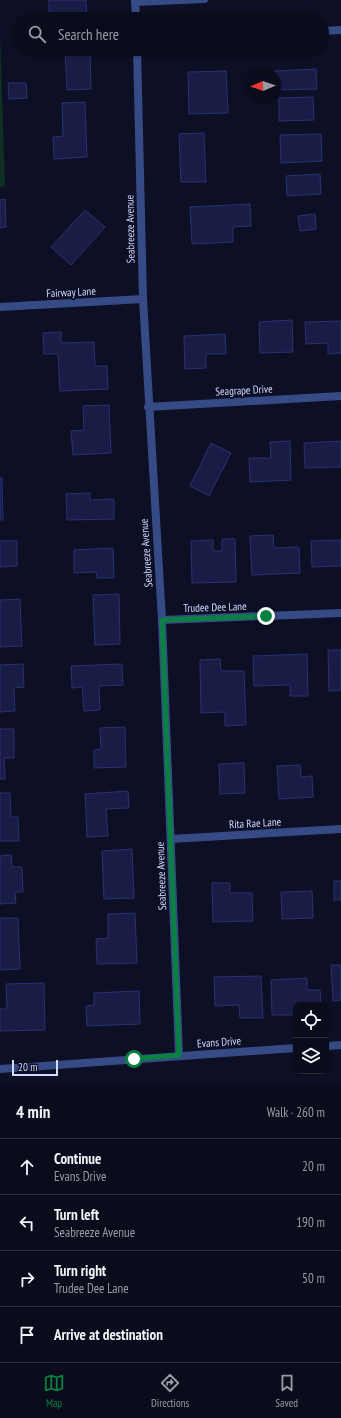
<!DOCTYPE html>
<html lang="en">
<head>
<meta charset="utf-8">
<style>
	body { margin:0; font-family:"PT Sans Narrow",sans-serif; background:#131525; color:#f1f3f6 }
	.controls { position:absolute; right:12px; bottom:12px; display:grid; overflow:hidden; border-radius:8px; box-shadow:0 1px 3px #0004 }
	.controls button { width:36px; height:36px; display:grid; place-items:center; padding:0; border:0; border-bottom:1px solid #2a2c3b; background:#0a0c1c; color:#f1f3f6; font:20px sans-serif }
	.compass { position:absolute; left:245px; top:68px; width:36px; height:36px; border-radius:50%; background:#0a0c1c; box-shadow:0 1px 3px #0004; rotate:268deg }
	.scale { position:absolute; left:12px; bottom:10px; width:46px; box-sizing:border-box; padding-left:4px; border:2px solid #d1d9ff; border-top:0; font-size:11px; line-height:14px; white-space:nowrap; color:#d1d9ff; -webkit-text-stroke:3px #0d1025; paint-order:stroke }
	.stop { position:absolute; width:12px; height:12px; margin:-9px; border:3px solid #0b8043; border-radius:50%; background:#fff }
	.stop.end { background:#0b8043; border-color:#fff; box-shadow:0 1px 4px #0008 }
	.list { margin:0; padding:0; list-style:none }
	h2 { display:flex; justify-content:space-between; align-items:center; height:52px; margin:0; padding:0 16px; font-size:17px }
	h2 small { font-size:13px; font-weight:400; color:#999ba3 }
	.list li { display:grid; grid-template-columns:26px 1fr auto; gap:12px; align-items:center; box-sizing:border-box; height:56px; padding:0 16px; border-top:1px solid #2a2c3b }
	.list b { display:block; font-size:15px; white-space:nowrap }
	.list p { margin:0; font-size:13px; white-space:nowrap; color:#999ba3 }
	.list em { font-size:13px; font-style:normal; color:#999ba3 }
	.icon { flex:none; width:22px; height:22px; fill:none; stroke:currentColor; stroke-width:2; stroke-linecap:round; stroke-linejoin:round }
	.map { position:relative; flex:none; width:341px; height:1086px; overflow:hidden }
	.search { position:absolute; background:#0a0c1c; box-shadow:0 1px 3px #0004; left:12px; right:12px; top:12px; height:44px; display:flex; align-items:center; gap:10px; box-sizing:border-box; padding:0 14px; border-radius:22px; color:#999ba3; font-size:15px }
	.sheet { height:276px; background:#0a0c1c }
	nav { display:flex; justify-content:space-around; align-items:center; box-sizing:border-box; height:56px; border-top:1px solid #2a2c3b; background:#0a0c1c; font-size:11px; color:#999ba3 }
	nav a { display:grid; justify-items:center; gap:2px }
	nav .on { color:#0b8043 }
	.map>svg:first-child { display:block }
	.green { fill:#102f25 }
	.building { fill:#191d46; stroke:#2a3173 }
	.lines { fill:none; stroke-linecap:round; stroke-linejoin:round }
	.service { stroke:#364b86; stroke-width:6 }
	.minor { stroke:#364b86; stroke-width:8 }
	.route { stroke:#0b8043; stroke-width:5 }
	.labels { text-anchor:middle; stroke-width:4; stroke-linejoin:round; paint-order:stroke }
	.street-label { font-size:11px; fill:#d1d9ff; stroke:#0d1025 }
</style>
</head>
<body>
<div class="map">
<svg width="341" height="1086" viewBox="0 0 341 1086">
	<rect width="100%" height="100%" fill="#0d1025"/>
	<path class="green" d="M0,32l5,154 -5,1z"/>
	<g class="building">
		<path d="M49,0h37l1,16h-38z"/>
		<path d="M65,49h25l1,40 -24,1z"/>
		<path d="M316,69l1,20 -42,1 -1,-19z"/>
		<path d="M226,71l2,42 -39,1 -1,-42z"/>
		<path d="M8,83h18l1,15 -18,1z"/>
		<path d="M313,97l1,23 -35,1v-23z"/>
		<path d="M85,102l2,55 -33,2 -1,-22 10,-1 -1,-33z"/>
		<path d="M204,133l2,49h-25l-2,-48z"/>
		<path d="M321,134l1,27 -41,2 -1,-28z"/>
		<path d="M320,174l1,20 -34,2 -1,-20z"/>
		<path d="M5,199l1,28 -6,1v-28z"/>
		<path d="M250,204l1,22 -18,1v15l-41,2 -2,-37z"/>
		<path d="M85,210l20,17 -34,38 -20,-18z"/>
		<path d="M315,214l1,15 -16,2 -2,-15z"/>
		<path d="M292,320l1,32 -33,1 -1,-31z"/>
		<path d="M341,321v32l-13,1v-11l-22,1 -1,-22z"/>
		<path d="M61,332v11l33,-1 1,24h12l1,23 -48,2 -2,-37h-14l-1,-21z"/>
		<path d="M225,334l1,20h-20v14l-21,1 -1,-33z"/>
		<path d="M109,405l2,48 -38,2 -2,-24 13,-1 -1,-24z"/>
		<path d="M290,441l1,39 -41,2 -1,-24h22l-1,-16z"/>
		<path d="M341,441v26l-36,1 -1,-25z"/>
		<path d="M211,443l20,10 -22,43 -19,-10z"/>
		<path d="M0,478h2l1,42h-3z"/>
		<path d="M90,493v7l24,-1v20l-47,1 -1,-26z"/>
		<path d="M273,535l1,13 25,-1 1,26 -48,2 -2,-39z"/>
		<path d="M222,539h13l1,43 -44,1 -1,-42 22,-1v11h9z"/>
		<path d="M341,540v26l-29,1 -1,-26z"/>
		<path d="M0,541h17v25l-17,1z"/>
		<path d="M113,548l1,30h-17l-1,-6 -22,1v-23z"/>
		<path d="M119,594l1,50 -25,1 -2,-50z"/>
		<path d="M20,599l2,47 -22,1v-47z"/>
		<path d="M328,650h13v40l-12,1z"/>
		<path d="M307,654l1,42h-18v-11l-36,1 -1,-30z"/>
		<path d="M220,659l1,12h23l2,54 -21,1v-14l-24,1 -1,-53z"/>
		<path d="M23,664l1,23 -10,1 1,23 -15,1v-47z"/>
		<path d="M122,664l1,21 -24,1 1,24 -16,1 -2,-24 -10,1 -1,-22z"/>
		<path d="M125,727l1,40 -32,1v-18l7,-1 -1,-21z"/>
		<path d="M0,729h14v29h-10l1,21h-5z"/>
		<path d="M244,763l1,30 -25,1 -1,-30z"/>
		<path d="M300,765l1,12 11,-1 1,21 -34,2 -2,-33z"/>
		<path d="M128,791l1,17 -23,1 2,27 -21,1 -2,-43z"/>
		<path d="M0,793h10l1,24h7l1,24h-19z"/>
		<path d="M132,849l2,49 -30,1 -2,-48z"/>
		<path d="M11,855l1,12h10l1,25h-8l1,11 -16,1v-48z"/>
		<rect x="334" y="881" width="7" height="19"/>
		<path d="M212,883h18v10h22l1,28 -40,1z"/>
		<path d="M312,891l1,27 -31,1 -1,-27z"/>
		<path d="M135,913l2,50 -40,1 -1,-25 12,-1v-24z"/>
		<path d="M0,918h18l2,51 -20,1z"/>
		<path d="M331,965h10v35l-8,1z"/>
		<path d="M261,976l2,42h-23l-1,-13 -24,1 -1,-29z"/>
		<path d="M307,978v12h13l1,15h-25v10h-24l-1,-35z"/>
		<path d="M44,983l1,47 -45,1v-22h7l-1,-25z"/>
		<path d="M139,991l1,33 -53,2 -1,-20 8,-1v-12z"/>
	</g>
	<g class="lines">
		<path class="service" d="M135,3l70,-3"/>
		<g class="minor">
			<path d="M135,0l1,19"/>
			<path d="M322,31l19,-1"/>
			<path d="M137,49l6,250 19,321 17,435"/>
			<path d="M0,307l143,-8"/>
			<path d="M148,407l193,-11"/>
			<path d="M162,620l179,-7"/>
			<path d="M171,839l170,-10"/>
			<path d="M326,1046l15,-1"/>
			<path d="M0,1069l296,-21"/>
		</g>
	</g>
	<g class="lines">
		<path class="route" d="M134,1059l45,-4 -17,-435 104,-4"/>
	</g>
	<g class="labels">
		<g class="street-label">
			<text transform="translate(130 229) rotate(-91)" y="4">Seabreeze Avenue</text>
			<text transform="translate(71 292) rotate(-3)" y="4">Fairway Lane</text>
			<text transform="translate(244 390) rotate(-3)" y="4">Seagrape Drive</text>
			<text transform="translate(146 553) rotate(-94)" y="4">Seabreeze Avenue</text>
			<text transform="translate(215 607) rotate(-2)" y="4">Trudee Dee Lane</text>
			<text transform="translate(255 823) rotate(-3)" y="4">Rita Rae Lane</text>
			<text transform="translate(161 876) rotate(-92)" y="4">Seabreeze Avenue</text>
			<text transform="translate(219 1042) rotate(-4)" y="4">Evans Drive</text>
		</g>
	</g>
</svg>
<div class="controls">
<button><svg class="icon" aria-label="locate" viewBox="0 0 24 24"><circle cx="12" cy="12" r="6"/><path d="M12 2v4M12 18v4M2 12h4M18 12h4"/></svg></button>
<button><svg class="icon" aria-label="layers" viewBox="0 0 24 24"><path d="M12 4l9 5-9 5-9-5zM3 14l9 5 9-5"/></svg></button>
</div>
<svg class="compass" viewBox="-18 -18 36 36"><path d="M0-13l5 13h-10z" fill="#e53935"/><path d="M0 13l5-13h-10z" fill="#999ba3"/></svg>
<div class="scale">20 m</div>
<div class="stop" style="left:134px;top:1059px"></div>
<div class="stop end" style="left:266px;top:616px"></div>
<div class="search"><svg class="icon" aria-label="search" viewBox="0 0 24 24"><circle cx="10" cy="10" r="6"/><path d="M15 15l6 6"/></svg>Search here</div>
</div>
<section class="sheet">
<h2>4 min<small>Walk · 260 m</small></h2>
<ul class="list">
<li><svg class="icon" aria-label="ahead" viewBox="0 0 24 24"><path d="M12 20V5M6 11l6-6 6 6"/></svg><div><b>Continue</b><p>Evans Drive</p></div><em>20 m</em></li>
<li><svg class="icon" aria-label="left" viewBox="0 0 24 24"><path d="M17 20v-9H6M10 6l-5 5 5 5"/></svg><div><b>Turn left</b><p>Seabreeze Avenue</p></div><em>190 m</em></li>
<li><svg class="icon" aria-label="right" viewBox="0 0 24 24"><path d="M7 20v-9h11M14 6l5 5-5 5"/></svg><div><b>Turn right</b><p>Trudee Dee Lane</p></div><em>50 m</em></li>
<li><svg class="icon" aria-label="arrive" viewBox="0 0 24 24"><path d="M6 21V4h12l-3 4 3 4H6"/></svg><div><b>Arrive at destination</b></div></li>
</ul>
</section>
<nav>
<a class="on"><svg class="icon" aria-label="map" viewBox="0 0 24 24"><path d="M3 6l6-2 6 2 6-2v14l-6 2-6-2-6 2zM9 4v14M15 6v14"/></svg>Map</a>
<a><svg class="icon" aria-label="directions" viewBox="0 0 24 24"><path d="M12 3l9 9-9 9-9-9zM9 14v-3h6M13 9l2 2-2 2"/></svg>Directions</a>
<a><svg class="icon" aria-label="saved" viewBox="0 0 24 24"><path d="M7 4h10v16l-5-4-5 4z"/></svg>Saved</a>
</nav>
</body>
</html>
